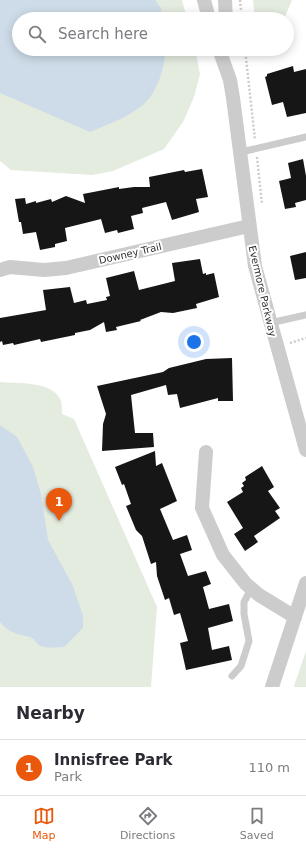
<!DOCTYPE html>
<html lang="en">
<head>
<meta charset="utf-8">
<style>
	body { margin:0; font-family:"DejaVu Sans",sans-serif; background:#f7f7f7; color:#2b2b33 }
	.you { position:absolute; left:194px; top:342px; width:14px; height:14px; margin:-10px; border:3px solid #fff; border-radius:50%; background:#1a73e8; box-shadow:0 0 0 6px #1a73e833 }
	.badge { display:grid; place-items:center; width:26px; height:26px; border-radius:50%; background:#ea580c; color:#fff; font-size:13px; font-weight:700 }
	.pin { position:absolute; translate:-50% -33px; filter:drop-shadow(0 1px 2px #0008) }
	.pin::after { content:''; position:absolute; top:21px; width:14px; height:12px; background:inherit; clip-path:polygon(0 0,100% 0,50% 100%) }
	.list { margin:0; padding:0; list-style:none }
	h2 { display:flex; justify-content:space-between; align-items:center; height:52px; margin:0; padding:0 16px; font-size:17px }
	h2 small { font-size:13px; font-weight:400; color:#7c7c81 }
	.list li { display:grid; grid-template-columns:26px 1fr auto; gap:12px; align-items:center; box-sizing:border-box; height:56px; padding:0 16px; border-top:1px solid #e1e1e2 }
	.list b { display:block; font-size:15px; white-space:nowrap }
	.list p { margin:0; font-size:13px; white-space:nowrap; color:#7c7c81 }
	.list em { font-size:13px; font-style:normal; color:#7c7c81 }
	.icon { flex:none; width:22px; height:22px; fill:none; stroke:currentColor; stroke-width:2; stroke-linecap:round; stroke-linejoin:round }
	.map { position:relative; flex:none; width:306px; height:687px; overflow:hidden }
	.search { position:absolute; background:#fff; box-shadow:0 2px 10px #0003; left:12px; right:12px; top:12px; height:44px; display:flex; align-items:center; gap:10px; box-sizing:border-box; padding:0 14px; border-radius:22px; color:#7c7c81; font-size:15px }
	.sheet { height:108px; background:#fff }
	nav { display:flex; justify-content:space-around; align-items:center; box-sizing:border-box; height:56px; border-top:1px solid #e1e1e2; background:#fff; font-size:11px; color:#7c7c81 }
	nav a { display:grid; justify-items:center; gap:2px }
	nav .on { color:#ea580c }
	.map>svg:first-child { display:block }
	.green { fill:#e4ebdf }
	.water { fill:#cddce8 }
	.building { fill:#161616 }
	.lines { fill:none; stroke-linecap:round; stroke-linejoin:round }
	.path { stroke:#ccc; stroke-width:2.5; stroke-dasharray:2 2; stroke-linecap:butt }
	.lane { stroke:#ccc; stroke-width:7 }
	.street { stroke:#ccc; stroke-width:14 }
	.labels { text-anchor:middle; stroke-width:4; stroke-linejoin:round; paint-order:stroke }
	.street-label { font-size:10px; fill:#2f2f2f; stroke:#fff }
</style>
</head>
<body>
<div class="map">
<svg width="306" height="687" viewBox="0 0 306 687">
	<rect width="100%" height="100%" fill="#fff"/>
	<g class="green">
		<path d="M0,0h182l5,19h-168v30h176l5,25 -6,23 -11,25 -19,27 -51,22 -21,4 -81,-5 -11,-9z"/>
		<path d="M253,0h39l-8,19h-29z"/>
		<path d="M0,382c17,2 53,-2 61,19 1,4 1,9 1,13l12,5 83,188 -6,80h-151z"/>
		<path d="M306,651v36h-12v-1z"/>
	</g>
	<g class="water">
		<path d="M0,0h155l6,8 1,11h-143v30h146c1,16 -8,43 -20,54 -15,14 -37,21 -55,29l-90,-39z"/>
		<path d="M0,425l17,12 16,30 8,27 7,46 25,46 10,30v12l-19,19c-7,0 -18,2 -25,-2 -3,-2 -5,-7 -9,-8 -15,-4 -19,-3 -30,-15z"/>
	</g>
	<g class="building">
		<path d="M293,66l1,6 12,-3v44l-19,4 -4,-15 -11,3 -7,-28 2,-1v-2z"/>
		<path d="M303,159l3,17v24l-11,3 1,4 -11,2 -6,-28 12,-3 -3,-15z"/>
		<path d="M202,169l6,28 -12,2 3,13 -27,8 -6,-18 -24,6 1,5 -12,3 3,13 -16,4 -1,-3 -12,3 -4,-14 -36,9 2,13 -12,3v3l-15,3 -4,-18 -13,2 -2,-12h-2l-4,-23 10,-1 1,6 10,-3v2l15,-4 1,3 14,-6 19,7 -2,-9 36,-7v2l15,-2h16l-1,-10 35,-7 1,2z"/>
		<path d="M306,252v26l-11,2 -5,-24z"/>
		<path d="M200,259l3,15 3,-1v2l8,-2 5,24 -23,7 1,4 -24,5 -12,-1 -21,8 1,1 -25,6 1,3 -11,2 -2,-10 -14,8 -15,3v2l-34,7 -1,-3 -26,6 -1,-2 -10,2 -1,-4 -2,1v-24l46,-8 -3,-20 27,-3 4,16 12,-3 1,4 20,-4 -1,-3 4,-1 -4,-18 28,-7 5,19 36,-9 -3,-18z"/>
		<path d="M232,358l1,43h-15v-3l-38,10 -3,-14 -9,1 -2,-10 -35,10 4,38h18l1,14 -52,4 1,-27 3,-10 -9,-28 66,-14 6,-4 37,-9z"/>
		<path d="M155,451l1,15 6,-3 15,38 -17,8 13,31 14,-5 5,15 -12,4 8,22 18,-5 5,13 -8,3 6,22 20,-5 4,17 -25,7 4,22 17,-4 3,14 -46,10 -6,-27 8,-2 -8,-28 -6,2 -5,-17 -4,2 -8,-24 -1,-14 -5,2 -9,-28 -6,-6 -10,-24 5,-2 -7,-20 -2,1 -7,-18z"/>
		<path d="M262,466l12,21 -6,4 12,17 -5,3 5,7 -26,18 4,6 -13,9 -11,-17 9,-6 -16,-26 16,-10 -2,-4 3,-2 -2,-3 4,-3 -1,-3z"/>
	</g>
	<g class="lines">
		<g class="path">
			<path d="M240,0l2,19"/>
			<path d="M245,49l10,91"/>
			<path d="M257,157l5,47"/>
			<path d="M290,343l16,-5"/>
		</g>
		<g class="lane">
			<path d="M241,152l65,-15"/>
			<path d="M270,323l36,-8"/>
			<path d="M232,676l9,-10 8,-25 -5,-27v-12l7,-13"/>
		</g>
		<g class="street">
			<path d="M204,0l5,19"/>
			<path d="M225,0l1,19"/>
			<path d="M219,49l11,31 3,18 22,168 51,184"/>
			<path d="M0,270l10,-3 34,3 22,-2 183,-42"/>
			<path d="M206,452l-4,56 21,47 23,29 13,11 36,22"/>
			<path d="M272,687l34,-104"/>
		</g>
	</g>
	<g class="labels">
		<g class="street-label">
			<text transform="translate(130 253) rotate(-13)" y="4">Downey Trail</text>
			<text transform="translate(263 291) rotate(77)" y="4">Evermore Parkway</text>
		</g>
	</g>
</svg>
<div class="you"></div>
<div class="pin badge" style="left:59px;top:521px">1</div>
<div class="search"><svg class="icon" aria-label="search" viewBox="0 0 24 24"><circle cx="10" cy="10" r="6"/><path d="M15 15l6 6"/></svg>Search here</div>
</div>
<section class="sheet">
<h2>Nearby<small></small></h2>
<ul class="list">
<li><span class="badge">1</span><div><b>Innisfree Park</b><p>Park</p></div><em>110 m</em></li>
</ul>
</section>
<nav>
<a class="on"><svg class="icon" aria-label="map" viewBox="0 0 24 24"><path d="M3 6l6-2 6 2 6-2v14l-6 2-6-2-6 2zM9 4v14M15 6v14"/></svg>Map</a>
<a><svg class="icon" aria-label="directions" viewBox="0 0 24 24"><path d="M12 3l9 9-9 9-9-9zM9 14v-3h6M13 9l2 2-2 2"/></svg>Directions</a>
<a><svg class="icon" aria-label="saved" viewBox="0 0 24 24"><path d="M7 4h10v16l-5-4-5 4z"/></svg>Saved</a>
</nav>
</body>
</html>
